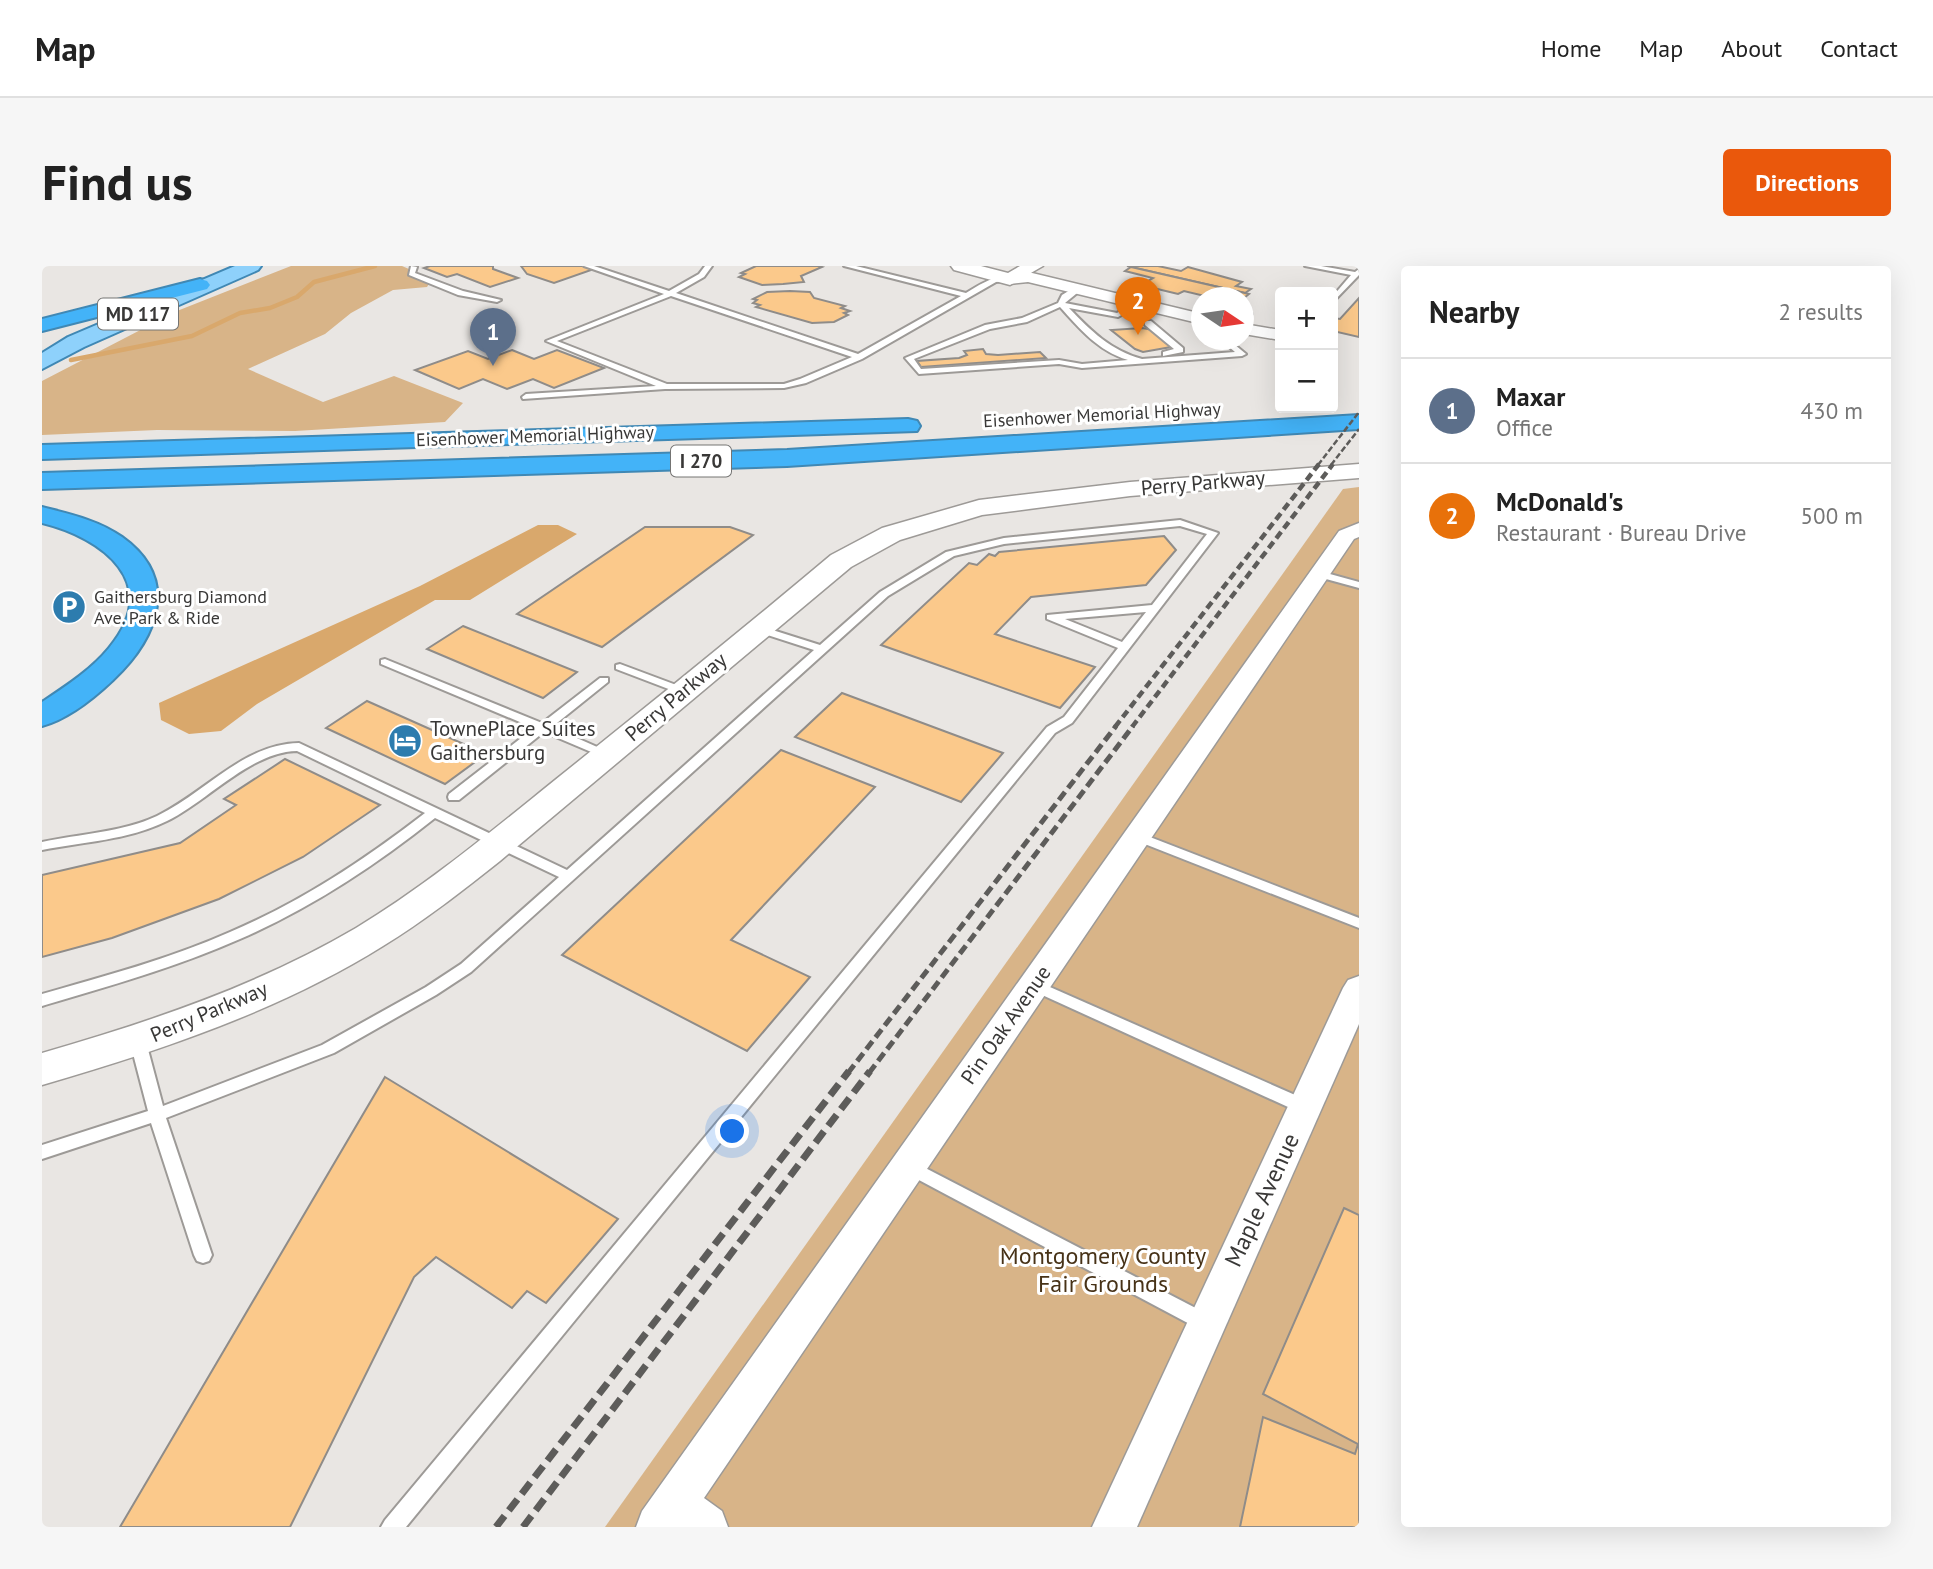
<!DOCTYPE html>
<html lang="en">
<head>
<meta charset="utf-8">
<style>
	body { margin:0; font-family:"PT Sans",sans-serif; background:#f6f6f6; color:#222 }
	.controls { position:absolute; right:21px; top:21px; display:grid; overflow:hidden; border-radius:7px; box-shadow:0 7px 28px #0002 }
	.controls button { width:63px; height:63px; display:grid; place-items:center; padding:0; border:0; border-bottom:2px solid #e0e0e0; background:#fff; color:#222; font:35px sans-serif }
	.compass { position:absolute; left:1149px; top:21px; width:63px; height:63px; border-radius:50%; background:#fff; box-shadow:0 7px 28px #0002; rotate:103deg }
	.you { position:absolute; left:691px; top:866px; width:24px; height:24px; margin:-18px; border:5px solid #fff; border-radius:50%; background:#1a73e8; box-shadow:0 0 0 10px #1a73e833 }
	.badge { display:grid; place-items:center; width:46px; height:46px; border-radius:50%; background:#ea580c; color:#fff; font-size:23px; font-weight:700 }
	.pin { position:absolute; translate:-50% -58px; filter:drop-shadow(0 2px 4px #0008) }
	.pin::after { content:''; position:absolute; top:37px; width:24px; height:21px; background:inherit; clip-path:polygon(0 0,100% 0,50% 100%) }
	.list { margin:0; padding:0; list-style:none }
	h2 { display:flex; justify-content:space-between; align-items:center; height:91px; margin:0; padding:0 28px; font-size:30px }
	h2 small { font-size:23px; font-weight:400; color:#767676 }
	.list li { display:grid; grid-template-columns:46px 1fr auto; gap:21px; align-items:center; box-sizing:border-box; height:105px; padding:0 28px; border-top:2px solid #e0e0e0 }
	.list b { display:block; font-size:26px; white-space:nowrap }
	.list p { margin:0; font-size:23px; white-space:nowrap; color:#767676 }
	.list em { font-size:23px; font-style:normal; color:#767676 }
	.map { position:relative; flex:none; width:1317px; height:1261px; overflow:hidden; border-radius:7px }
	header { display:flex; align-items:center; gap:42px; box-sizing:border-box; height:98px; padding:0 35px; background:#fff; border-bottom:2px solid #e0e0e0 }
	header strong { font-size:33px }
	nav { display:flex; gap:38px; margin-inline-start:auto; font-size:24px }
	.intro { display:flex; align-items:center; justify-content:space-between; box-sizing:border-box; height:168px; padding:0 42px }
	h1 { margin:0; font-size:49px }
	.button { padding:18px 32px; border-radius:7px; background:#ea580c; color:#fff; font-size:24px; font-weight:700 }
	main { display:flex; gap:42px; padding:0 42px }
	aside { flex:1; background:#fff; border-radius:7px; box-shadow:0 7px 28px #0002 }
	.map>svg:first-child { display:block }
	.green { fill:#d8b488 }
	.water { fill:#d9a86c }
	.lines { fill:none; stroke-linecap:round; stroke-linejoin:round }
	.stream { stroke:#d9a86c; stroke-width:4.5 }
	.building { fill:#fbc98b; stroke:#8f8c89; stroke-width:2 }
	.service-casing { stroke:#9d9a97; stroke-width:4 }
	.minor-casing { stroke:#9d9a97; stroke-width:3 }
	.tertiary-casing { stroke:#9d9a97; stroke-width:3 }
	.primary-casing { stroke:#4088b4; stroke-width:4 }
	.motorway-casing { stroke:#4088b4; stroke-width:4 }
	.service { fill:#fff; fill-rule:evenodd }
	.minor { fill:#fff; fill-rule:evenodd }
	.tertiary { fill:#fff; fill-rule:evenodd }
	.primary { fill:#8ed1fb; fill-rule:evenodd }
	.motorway { fill:#43b3f8; fill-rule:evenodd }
	.rail-far3 { stroke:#5d5c5a; stroke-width:2.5; stroke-dasharray:6 2.5; stroke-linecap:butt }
	.rail-far2 { stroke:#5d5c5a; stroke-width:4.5; stroke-dasharray:8 4.5; stroke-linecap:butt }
	.rail-far1 { stroke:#5d5c5a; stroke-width:5; stroke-dasharray:10 5; stroke-linecap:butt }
	.rail { stroke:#5d5c5a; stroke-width:7; stroke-dasharray:14 7; stroke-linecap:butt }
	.labels { text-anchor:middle; stroke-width:6; stroke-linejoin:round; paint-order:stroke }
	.far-street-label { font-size:18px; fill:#393837; stroke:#fff }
	.far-poi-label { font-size:18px; fill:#393837; stroke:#fff; text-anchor:start }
	.shield { fill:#fff; stroke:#747473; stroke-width:2 }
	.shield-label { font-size:19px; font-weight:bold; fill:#393837 }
	.street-label { font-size:21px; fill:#393837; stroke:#fff }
	.poi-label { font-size:21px; fill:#393837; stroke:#fff; text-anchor:start }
	.near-street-label { font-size:24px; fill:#393837; stroke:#fff }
	.near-park-label { font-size:24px; fill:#473217; stroke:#fff }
</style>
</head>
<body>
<header>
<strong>Map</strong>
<nav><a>Home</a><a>Map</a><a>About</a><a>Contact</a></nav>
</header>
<div class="intro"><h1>Find us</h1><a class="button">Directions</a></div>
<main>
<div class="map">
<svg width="1317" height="1261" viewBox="0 0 1317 1261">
	<rect width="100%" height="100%" fill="#e9e6e3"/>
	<g class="green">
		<path d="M249,0h111l30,13 -5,8 -34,3 -42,23 -26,21 -77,35 75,33 71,-26 69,27 -18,19 -150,9 -138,-1 -115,5v-54l135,-70z"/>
		<path d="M1317,221v1040h-754l738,-1038z"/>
	</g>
	<path class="water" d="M496,259h20l19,9 -107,66h-35l-178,104 -36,27 -32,3 -28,-14 -2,-17 261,-117z"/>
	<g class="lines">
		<path class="stream" d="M29,94l121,-24 48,-23 30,-5 27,-11 17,-15 61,-16"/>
	</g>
	<g class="building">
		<path d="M388,0h63v3l25,9 -28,9 -33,-13 -10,3 -23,-9z"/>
		<path d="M479,0h65l8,3 -40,14 -27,-9z"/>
		<path d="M714,0h62l4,1 -21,9 3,6 -21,2 -21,1 -23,-8 6,-3 -4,-1z"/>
		<path d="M1085,0h31l23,5 7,-4 54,15 -6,4 15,3 -6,4z"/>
		<path d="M1089,1l114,26 4,1 -5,4 -22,-3 -9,3 -29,-7 -6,3 -37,-9 12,-7 -28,-7z"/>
		<path d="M748,25l20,1 4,6 31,8 -4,2 9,3 -6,2 4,2 -14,7 -22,1 -56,-16 4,-2 -7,-2 4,-3 -4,-1 14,-7z"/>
		<path d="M1317,32v39l-26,-6v-13l7,1z"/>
		<path d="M1100,62l12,2 17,17 -28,5 -8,-3 -24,-19z"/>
		<path d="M941,83l3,5 12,1 42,-3 6,6 -125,9 -4,-6 42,-3 8,-3 -3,-4z"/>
		<path d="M470,84l22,9 23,-9 47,18 -50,20 -21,-9 -26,10 -24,-10 -24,10 -44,-19 53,-19 20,8z"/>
		<path d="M603,261h85l23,8 -151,112 -85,-33z"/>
		<path d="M1122,270l12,14 -30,35 -115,12 -36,37 100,33 -35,41 -179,-63 88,-82 8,2 12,-11 6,2 4,-4z"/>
		<path d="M421,360l114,46 -34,26 -116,-49z"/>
		<path d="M800,427l161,60 -42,49 -166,-65z"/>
		<path d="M325,435l119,53 -41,30 -119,-56z"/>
		<path d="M739,484l94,37 -144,153 79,37 -63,74 -185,-96z"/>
		<path d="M243,493l95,46 -77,52 -84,42 -107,39 -70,19v-82l138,-32 56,-38 -12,-6z"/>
		<path d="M343,811l233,142 -72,84 -19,-12 -15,17 -76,-51 -22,20 -124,250h-170z"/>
		<path d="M1302,942l15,7v312h-119l23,-110 92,37 3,-10 -95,-50z"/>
	</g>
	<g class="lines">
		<g class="service-casing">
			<g id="service">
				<path d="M369,0l6,1 -2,6 48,18 38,9 -4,2 -39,-7 -49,-20z"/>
				<path d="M542,0h10l75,25 30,-17 6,-8h7l-8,11 -28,16 182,61 103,-58 -117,-30h12l110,27c15,-9 30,-20 48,-14l-18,3 -134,77 -56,24 -22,5 -119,1 -142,10 -1,-2 4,-3 130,-8 -110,-45 118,-47zM629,30l181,61 -52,22 -16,5h-117l-110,-43z"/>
				<path d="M1263,0h16l34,6 4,-3v6l-26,27v-6l18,-21z"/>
				<path d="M1033,21l7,2 -17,14 52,10 34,-22h6v4l-39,22 -49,-9c22,23 41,42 73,51l93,-7 -14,-12h8l17,14 -4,2 -160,12 -23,-4 -140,10 -14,-16 80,-33 37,-7 36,-15 4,-8zM1018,41c20,22 38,44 68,53l-46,4 -23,-4 -138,9 -7,-10 76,-30 37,-7z"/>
				<path d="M1203,46l7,2 -8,6v-6z"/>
				<path d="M1103,55h6l32,27v4l-20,4v-4l11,-3 -29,-24z"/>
				<path d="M1138,254l38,13 -146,190 -17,10 -649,794h-25l4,-7 662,-793 17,-10 54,-69 -71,-29v-4l105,-10 55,-71 -27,-8 -176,18 -50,12 -66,40 -417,376 -35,23 -102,58 -168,65 46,137 -3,6 -6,2 -6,-2 -3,-6 -43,-132 -109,36v-14l106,-34 -18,-69 2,-4h12l2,4 17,64 159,-61 104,-58 35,-23 98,-87 -124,-59c-60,48 -124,90 -195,121 -63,28 -131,47 -198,67v-12c63,-18 127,-35 188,-62 71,-30 134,-72 195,-119l-128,-62c-47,1 -89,50 -130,70 -38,19 -84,21 -125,29v-8c37,-8 81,-10 115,-26 48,-23 86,-72 142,-73l268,127 247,-220 -59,-19v-4h8l57,18 60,-53 66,-40 58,-14zM1104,346l-24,30 -57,-23z"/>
				<path d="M1277,305l40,11v6l-44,-12v-4z"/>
				<path d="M343,393l157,64 58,-45h8v4l-56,45 61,27 -2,3h-8l-59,-25 -85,68h-10l-1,-3 1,-3 85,-66 -153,-64v-4z"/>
				<path d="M578,398l67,25 2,2 -6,4 -4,-2 -63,-24v-4z"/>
				<path d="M1095,566l222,86v10l-227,-89 -2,-3z"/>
				<path d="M992,714l277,122 2,5 -2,5 -6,2 -6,-2 -270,-123 -2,-4 2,-4z"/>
				<path d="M866,893l305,158 2,6 -2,6 -7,3 -7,-3 -297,-158 -3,-5 3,-5z"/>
			</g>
		</g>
		<g class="minor-casing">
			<g id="minor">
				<path d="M986,6l174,42v10l-174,-42 -18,2 -8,-5 3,-3z"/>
				<path d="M1202,58l36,6v10l-36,-6z"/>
				<path d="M1317,257v14l-5,2 -650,959 18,13 6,16h-92l6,-16 697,-980z"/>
				<path d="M1317,710v48l-222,503h-45l251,-539 5,-8z"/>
			</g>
		</g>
		<g class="tertiary-casing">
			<g id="tertiary">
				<path d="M909,0h30l27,7 12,-7h23l-33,19 -56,-15z"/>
				<path d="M1317,198v14l-229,18 -148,19 -82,25 -49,27 -351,294c-38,30 -76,60 -117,85 -104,65 -224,105 -341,139v-32c108,-31 217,-68 314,-125 73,-44 138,-99 204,-152 91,-73 182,-146 271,-221l51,-27 97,-28 151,-18z"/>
			</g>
		</g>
		<g class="primary-casing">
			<path id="primary" d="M193,0h26l-3,4 -174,77 -42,22v-16l26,-16z"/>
		</g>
		<g class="motorway-casing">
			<g id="motorway">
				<path d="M158,13l7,2 3,4 -3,4 -165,42v-12z"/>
				<path d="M1317,149v14l-572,37 -745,23v-16l745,-23z"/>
				<path d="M866,153l9,2 3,5 -3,5 -875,28v-14z"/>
				<path d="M0,241c27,7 56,13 80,30 59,42 36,101 -9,143 -19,18 -45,39 -71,46v-24c24,-16 49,-32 67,-54 54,-65 -6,-110 -67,-125z"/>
			</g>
		</g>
		<use href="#service" class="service"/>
		<use href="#minor" class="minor"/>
		<use href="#tertiary" class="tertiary"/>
		<use href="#primary" class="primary"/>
		<use href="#motorway" class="motorway"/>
		<g class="rail-far3">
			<path d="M1276,199l41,-53"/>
			<path d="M1289,199l28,-36"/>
		</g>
		<g class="rail-far2">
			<path d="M1073,461l204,-263"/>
			<path d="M1090,461l201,-263"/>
		</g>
		<g class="rail-far1">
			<path d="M806,807l268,-347"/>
			<path d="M827,807l264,-347"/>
		</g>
		<g class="rail">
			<path d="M454,1261l353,-456"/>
			<path d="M481,1261l347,-456"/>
		</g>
	</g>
	<defs>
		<g id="parking-disc" transform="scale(1.75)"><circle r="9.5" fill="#2d7cae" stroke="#fff"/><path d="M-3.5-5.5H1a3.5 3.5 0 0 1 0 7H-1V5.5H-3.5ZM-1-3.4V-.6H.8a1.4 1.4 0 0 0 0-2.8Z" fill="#fff"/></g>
		<g id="hotel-disc" transform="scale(1.75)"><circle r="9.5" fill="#2d7cae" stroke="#fff"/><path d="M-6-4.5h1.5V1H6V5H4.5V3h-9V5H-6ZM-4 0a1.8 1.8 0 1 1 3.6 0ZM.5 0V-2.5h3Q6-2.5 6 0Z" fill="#fff"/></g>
	</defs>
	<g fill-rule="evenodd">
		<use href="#parking-disc" x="27" y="341"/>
		<use href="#hotel-disc" x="363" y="475"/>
	</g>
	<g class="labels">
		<g class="far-street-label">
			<text transform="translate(1060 149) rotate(-3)" y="6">Eisenhower Memorial Highway</text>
			<text transform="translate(493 170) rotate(-2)" y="6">Eisenhower Memorial Highway</text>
		</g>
		<g class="far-poi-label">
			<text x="52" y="337">Gaithersburg Diamond<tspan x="52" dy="21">Ave. Park &amp; Ride</tspan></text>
		</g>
		<g class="shield">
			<rect x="56" y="32.5" width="80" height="31" rx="5"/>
			<rect x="629" y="179.5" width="60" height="31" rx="5"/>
		</g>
		<g class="shield-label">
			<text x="96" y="55">MD 117</text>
			<text x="659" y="202">I 270</text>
		</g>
		<g class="street-label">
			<text transform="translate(1161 217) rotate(-5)" y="7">Perry Parkway</text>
			<text transform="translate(634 431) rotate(-40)" y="7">Perry Parkway</text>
			<text transform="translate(167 746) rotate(-23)" y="7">Perry Parkway</text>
			<text transform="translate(964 759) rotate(-55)" y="7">Pin Oak Avenue</text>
		</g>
		<g class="poi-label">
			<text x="388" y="470">TownePlace Suites<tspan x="388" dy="24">Gaithersburg</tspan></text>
		</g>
		<g class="near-street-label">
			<text transform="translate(1220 934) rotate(-65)" y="8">Maple Avenue</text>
		</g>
		<g class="near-park-label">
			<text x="1061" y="998">Montgomery County<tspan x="1061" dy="28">Fair Grounds</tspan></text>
		</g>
	</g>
</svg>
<div class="controls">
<button>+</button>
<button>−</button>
</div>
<svg class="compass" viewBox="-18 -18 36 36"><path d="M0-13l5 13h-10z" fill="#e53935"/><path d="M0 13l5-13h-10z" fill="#767676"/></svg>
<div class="you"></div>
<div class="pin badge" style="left:451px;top:100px;background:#5c6f8a">1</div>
<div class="pin badge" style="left:1096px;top:69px;background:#e8710a">2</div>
</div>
<aside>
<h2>Nearby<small>2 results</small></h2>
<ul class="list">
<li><span class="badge" style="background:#5c6f8a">1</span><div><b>Maxar</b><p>Office</p></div><em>430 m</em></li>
<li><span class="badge" style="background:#e8710a">2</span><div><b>McDonald's</b><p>Restaurant · Bureau Drive</p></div><em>500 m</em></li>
</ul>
</aside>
</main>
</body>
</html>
